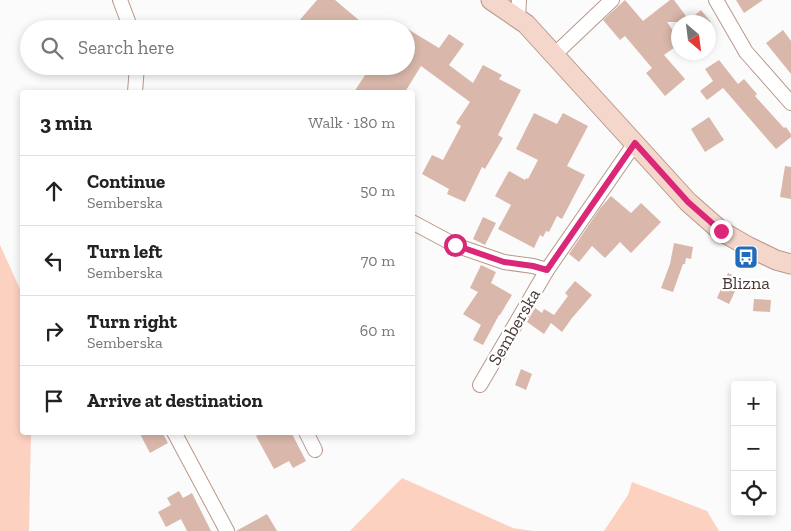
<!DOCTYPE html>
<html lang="en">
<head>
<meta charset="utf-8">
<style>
	body { margin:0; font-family:"Zilla Slab",serif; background:#f6f6f6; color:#222 }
	.controls { position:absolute; right:15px; bottom:15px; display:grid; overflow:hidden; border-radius:5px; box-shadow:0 2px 8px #0003 }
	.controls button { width:45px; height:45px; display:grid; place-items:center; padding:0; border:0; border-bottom:1px solid #e0e0e0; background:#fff; color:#222; font:25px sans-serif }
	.compass { position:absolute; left:671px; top:15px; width:45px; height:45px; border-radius:50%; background:#fff; box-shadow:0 2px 8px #0003; rotate:152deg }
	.stop { position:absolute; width:15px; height:15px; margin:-11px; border:4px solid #db2777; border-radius:50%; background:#fff }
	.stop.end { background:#db2777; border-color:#fff; box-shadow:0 1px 5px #0008 }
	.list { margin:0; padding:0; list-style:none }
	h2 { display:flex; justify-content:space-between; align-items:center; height:65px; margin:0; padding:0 20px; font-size:21px }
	h2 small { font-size:16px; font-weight:400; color:#767676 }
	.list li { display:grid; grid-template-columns:32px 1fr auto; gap:15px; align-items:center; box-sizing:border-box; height:70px; padding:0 20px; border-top:1px solid #e0e0e0 }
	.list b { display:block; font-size:19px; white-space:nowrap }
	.list p { margin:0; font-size:16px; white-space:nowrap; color:#767676 }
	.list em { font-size:16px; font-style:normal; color:#767676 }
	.icon { flex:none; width:28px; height:28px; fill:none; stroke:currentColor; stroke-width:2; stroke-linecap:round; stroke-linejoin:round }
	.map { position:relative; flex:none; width:791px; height:531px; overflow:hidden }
	.search { position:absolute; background:#fff; box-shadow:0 2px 8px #0003; left:20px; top:20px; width:395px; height:55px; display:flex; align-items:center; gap:12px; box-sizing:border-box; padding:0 18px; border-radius:28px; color:#767676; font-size:19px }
	.panel { position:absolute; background:#fff; box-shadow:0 2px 8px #0003; left:20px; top:90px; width:395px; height:345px; border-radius:5px }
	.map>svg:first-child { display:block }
	.green { fill:#fcd1c0 }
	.building { fill:#d9b8ab }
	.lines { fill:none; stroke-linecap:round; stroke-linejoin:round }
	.minor-casing { stroke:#b8988b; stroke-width:16 }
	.secondary-casing { stroke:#b8988b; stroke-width:21 }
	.minor { stroke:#fff; stroke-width:14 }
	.secondary { stroke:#f4d7ca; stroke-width:19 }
	.route { stroke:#db2777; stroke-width:6 }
	.labels { text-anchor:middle; stroke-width:4.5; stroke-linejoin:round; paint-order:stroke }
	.poi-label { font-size:18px; fill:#473934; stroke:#fff }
	.street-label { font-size:18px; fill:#473934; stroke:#fff }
</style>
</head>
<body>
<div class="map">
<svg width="791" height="531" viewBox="0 0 791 531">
	<rect width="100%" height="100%" fill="#fbfbfb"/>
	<g class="green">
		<path d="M0,245l20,44 2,16v127l9,1 -2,98h-29z"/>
		<path d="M402,478l111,50 20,3h-183z"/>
		<path d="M632,482l75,29 12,20h-115l24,-36z"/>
	</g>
	<g class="building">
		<path d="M317,0h18l25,21 -7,8h-61z"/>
		<path d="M625,0l18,21 27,-21h4l15,20 12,-10 10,12h-44l11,16v7l-14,10 21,24 -20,17 -19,-23 6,-5 -27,-32 -5,4 -17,-20z"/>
		<path d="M736,0h27l-19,13z"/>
		<path d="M406,28l33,20 10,-14 15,10 -15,21 24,18 10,-18 19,10 -3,4 22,11 -23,45 5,3 -18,31 -3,-2 -17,35 -18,-8 2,-5 -27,-15 10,-19 11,5 18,-34 -5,-3 14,-21 -49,-36 -16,26h-51l17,-26h35z"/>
		<path d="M783,30l8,11v33l-25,-31z"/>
		<path d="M719,60l19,24 6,-5 13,15 -2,2 29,32 2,-1 5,7v3l-15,12 -53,-61 -16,12 -7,-9 13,-10 -8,-12z"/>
		<path d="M534,113l23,11 6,-11 25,13 -21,40 18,9 -23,44 -5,-3 -8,16 -3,-1 -3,6 -3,-2 -6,13 -36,-19 13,-24 -16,-9 14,-25 16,9 1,-2 2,1 10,-19 -22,-11z"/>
		<path d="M709,117l15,23 -19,12 -14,-23z"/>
		<path d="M785,166l6,1v32l-11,-2z"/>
		<path d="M611,196l20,17 10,-10 20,19 -30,31 -11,-11 -15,16 -13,-12 -13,16 -10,-8 32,-47z"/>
		<path d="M483,217l13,6 -11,22 -12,-6z"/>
		<path d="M674,243l19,4 -2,12 -5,-1 -1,6h-2l-10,28 -12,-4 9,-24z"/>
		<path d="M481,265l15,7 -5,11 21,12 -12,20h-1l-16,30 -10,-5 8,-15 -18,-11 15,-22 -8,-4z"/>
		<path d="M728,273l13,6 -12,25 -12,-6z"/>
		<path d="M575,281l17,14 -20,23 -10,14 -11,-9 -7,11 -17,-12 8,-14 7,5 2,-4 10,6 14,-19 -3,-3z"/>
		<path d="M754,299l17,1 -1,12 -17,-1z"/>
		<path d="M521,369l11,5 -6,16 -11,-5z"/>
		<path d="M139,432h23l6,11 -18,10z"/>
		<path d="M263,432h28l15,29 -13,7 -4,-7 -15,8 -18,-33z"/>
		<path d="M179,491l4,7 9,-5 19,38h-24l-6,-12 -15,8 -8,-15 13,-7 -4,-7z"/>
		<path d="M267,514l10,17h-41z"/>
	</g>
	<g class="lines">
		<g class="minor-casing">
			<g id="minor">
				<path d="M120,0l11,29"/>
				<path d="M716,0l30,52 45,51"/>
				<path d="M518,18l1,-18"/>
				<path d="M554,55l58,-55"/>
				<path d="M135,92l2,-26"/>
				<path d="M412,222l43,23 49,17 29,4 14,4 88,-127"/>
				<path d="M480,385l67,-115"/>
				<path d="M174,432l53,99"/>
				<path d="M306,432l9,18"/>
			</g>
		</g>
		<g class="secondary-casing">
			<path id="secondary" d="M491,0l35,24 162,178 33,29 28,16 27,13 15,4"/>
		</g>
		<use href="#minor" class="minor"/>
		<use href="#secondary" class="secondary"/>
	</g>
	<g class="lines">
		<path class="route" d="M455,245l49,17 29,4 14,4 88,-127 53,59 33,29"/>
	</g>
	<defs>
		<g id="bus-square" transform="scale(1.25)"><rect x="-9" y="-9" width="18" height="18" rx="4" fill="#226bbb" stroke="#fff"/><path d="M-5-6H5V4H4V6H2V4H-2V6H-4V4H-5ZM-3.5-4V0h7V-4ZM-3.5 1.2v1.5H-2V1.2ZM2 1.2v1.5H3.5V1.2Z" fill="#fff"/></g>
	</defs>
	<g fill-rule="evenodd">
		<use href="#bus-square" x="746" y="257"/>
	</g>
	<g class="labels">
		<g class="poi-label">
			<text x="746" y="289">Blizna</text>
		</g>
		<g class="street-label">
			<text transform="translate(514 327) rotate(-60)" y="6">Semberska</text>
		</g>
	</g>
</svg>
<div class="controls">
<button>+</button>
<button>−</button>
<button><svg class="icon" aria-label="locate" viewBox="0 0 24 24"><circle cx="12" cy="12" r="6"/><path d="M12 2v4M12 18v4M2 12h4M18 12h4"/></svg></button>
</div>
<svg class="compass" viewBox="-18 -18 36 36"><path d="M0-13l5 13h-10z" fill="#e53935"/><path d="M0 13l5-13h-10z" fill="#767676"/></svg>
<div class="stop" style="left:455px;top:245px"></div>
<div class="stop end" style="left:721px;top:231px"></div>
<div class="search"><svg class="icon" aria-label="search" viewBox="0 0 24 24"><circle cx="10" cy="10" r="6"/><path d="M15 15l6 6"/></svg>Search here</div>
<section class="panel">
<h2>3 min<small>Walk · 180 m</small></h2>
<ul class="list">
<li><svg class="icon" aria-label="ahead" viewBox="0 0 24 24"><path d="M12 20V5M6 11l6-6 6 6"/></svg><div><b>Continue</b><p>Semberska</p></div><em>50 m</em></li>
<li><svg class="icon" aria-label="left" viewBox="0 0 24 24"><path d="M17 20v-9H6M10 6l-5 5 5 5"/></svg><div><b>Turn left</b><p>Semberska</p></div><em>70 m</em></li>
<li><svg class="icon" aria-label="right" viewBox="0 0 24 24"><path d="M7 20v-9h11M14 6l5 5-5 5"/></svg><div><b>Turn right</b><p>Semberska</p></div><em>60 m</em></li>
<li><svg class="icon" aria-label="arrive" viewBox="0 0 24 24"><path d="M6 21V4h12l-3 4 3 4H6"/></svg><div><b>Arrive at destination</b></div></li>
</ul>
</section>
</div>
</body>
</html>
